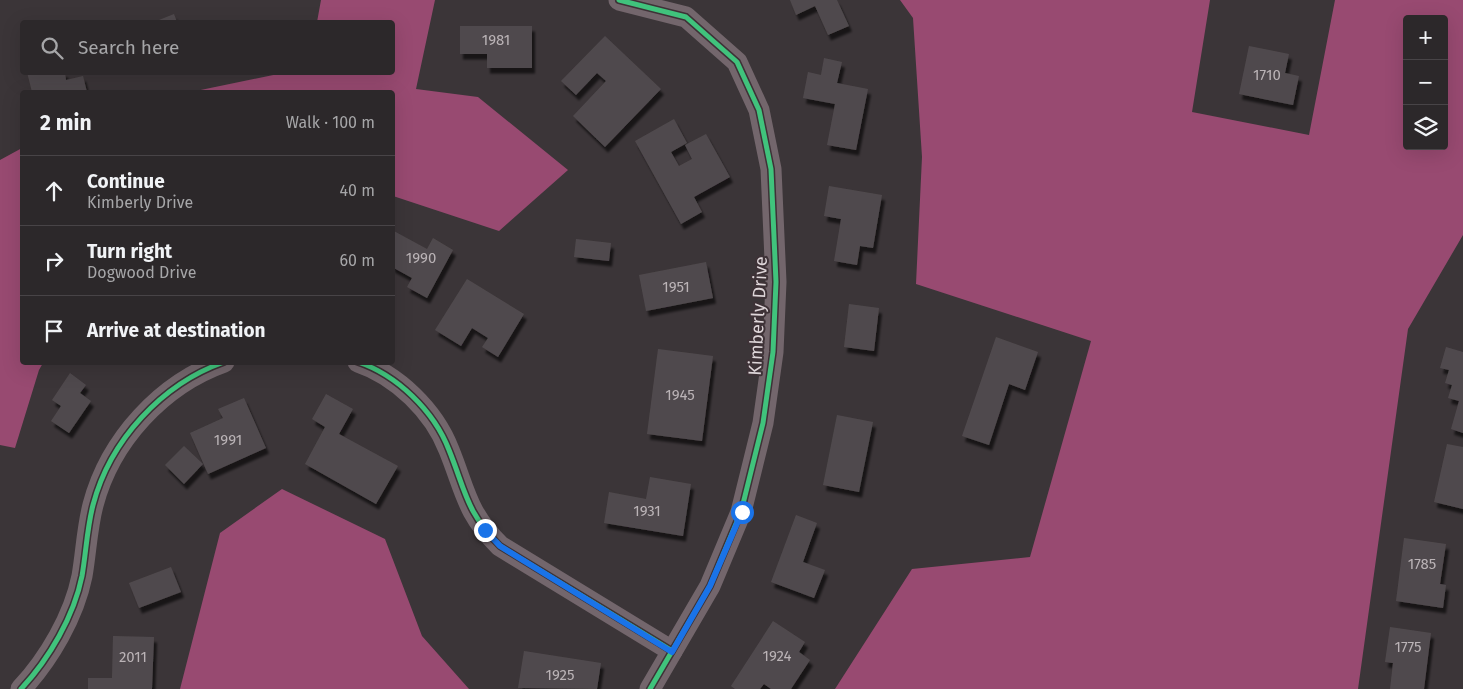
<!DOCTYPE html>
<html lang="en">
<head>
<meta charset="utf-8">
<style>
	body { margin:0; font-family:"Fira Sans",sans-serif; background:#383436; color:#f1f3f6 }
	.controls { position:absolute; right:15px; top:15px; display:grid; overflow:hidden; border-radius:5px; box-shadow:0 5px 20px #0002 }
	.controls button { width:45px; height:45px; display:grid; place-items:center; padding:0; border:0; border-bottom:1px solid #484447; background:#2c282a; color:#f1f3f6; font:25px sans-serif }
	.stop { position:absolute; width:15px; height:15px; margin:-11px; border:4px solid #1a73e8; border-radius:50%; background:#fff }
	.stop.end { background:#1a73e8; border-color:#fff; box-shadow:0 1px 5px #0008 }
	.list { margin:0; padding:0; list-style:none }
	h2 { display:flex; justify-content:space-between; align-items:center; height:65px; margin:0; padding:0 20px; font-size:21px }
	h2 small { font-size:16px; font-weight:400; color:#a6a6a8 }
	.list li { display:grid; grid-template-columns:32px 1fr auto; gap:15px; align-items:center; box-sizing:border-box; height:70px; padding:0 20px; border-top:1px solid #484447 }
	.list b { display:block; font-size:19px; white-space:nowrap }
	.list p { margin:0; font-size:16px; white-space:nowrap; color:#a6a6a8 }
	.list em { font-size:16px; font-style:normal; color:#a6a6a8 }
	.icon { flex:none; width:28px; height:28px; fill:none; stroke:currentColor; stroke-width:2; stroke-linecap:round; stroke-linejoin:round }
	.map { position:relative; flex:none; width:1463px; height:689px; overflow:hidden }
	.search { position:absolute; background:#2c282a; box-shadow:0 5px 20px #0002; left:20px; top:20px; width:375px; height:55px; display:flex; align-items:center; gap:12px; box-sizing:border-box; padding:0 18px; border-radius:5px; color:#a6a6a8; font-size:19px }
	.panel { position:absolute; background:#2c282a; box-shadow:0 5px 20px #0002; left:20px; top:90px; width:375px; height:275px; border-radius:5px }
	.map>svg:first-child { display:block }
	.forest { fill:#984a71; fill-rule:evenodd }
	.building { fill:#504a4d; filter:url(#shadow) }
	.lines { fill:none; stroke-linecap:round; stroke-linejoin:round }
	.street { stroke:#73666c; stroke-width:21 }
	.cycleway-casing { stroke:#3e3237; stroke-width:8 }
	.cycleway { stroke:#40c37c; stroke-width:5 }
	.route { stroke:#1a73e8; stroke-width:6 }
	.labels { text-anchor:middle; stroke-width:4; stroke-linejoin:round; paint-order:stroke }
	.number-label { font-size:15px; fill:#bab3b6 }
	.street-label { font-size:18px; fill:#ded6d9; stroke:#3e3237 }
</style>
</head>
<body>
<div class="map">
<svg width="1463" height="689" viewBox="0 0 1463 689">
	<defs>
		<filter id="shadow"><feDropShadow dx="3" dy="5.5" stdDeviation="1" flood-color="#0009"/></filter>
	</defs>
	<rect width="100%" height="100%" fill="#3b3538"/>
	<g class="forest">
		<path d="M321,0h114l-19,89 62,8 90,73 -69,61 -106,-35 -1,-104h-201l92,-19 109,-1v-50h-75z"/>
		<path d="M900,0h310l-18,112 117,23 26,-135h128v235l-55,94 -50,360h-523l77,-120 118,-12 61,-216 -175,-57 6,-127 -9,-139zM1407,19h37v127h-37z"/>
		<path d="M22,148v214l21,1 -4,7 -24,78 -15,-3v-285z"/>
		<path d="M282,489l103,50 37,97 47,53h-289l40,-156z"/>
	</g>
	<g class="building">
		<path d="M790,0h47l12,26 -21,9 -13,-29 -19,9z"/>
		<path d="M174,14l3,8h-23z"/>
		<path d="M460,26h72v42h-45v-14h-27z"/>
		<path d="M605,36l56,53 -56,58 -32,-31 33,-35 -9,-8 -21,22 -15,-14z"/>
		<path d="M1249,46l40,8 -4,19 14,3 -6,29 -54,-11z"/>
		<path d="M824,58l18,4 -5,21 31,6 -12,61 -29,-5 8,-41 -32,-6 5,-26 13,3z"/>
		<path d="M27,72h38l1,8 17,-4 4,16h-55z"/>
		<path d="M674,119l13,24 -16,9 8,14 13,-7 -7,-14 21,-11 24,43 -36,20 8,15 -21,12 -46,-83z"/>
		<path d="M829,186l53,9 -9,53 -13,-2 -3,19 -23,-4 7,-42 -17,-3z"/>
		<path d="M392,230l35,19 6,-11 20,12 -26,48 -20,-11 5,-9 -20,-11z"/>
		<path d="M576,239l35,4 -2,18 -35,-4z"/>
		<path d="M706,262l7,36 -67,13 -7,-36z"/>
		<path d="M467,279l57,35 -26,43 -16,-10 6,-9 -16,-10 -11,18 -26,-16z"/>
		<path d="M849,304l30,4 -5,43 -30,-4z"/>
		<path d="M996,337l42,15 -13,38 -16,-6 -20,61 -27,-9z"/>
		<path d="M1446,347l17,5v81l-12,-4 8,-28 -11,-3 4,-13 -7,-2 4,-13 -9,-2z"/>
		<path d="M658,349l55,7 -11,85 -55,-7z"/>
		<path d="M70,373l16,12 -6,8 11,8 -22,32 -18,-12 10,-15 -9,-6z"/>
		<path d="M326,394l27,15 -14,25 59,32 -22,38 -71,-40 20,-37 -13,-8z"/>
		<path d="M244,398l22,50 -58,26 -18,-41 33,-15 -5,-9z"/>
		<path d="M837,415l36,7 -14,70 -36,-7z"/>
		<path d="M1447,444l16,3v62l-29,-7z"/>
		<path d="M184,446l19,18 -19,20 -19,-19z"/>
		<path d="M650,477l41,7 -8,52 -79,-13 5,-31 37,7z"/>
		<path d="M796,515l21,8 -14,39 22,8 -11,28 -43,-16z"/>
		<path d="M1404,538l42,6 -6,40 6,1 -3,23 -47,-7z"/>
		<path d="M171,567l10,25 -42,16 -10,-25z"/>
		<path d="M773,621l32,21 -6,10 11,8 -19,29h-20l-7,-5 -4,5h-25l-4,-3z"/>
		<path d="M1390,627l41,6 -7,56h-34l3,-26 -8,-1z"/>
		<path d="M113,636l41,1 -2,52h-64v-11h24z"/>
		<path d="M524,651l77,12 -4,26 -79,-1z"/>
	</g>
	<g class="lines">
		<g class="street">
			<path d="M619,0l67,17 51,45 22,48 12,59 5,113 -3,70 -10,71 -22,89 -31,74 -60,103"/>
			<path d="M358,362c39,13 76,49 91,88 17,42 17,62 51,96l172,105"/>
			<path d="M21,689c28,-30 53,-73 61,-113 4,-23 5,-48 11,-71 17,-65 69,-121 131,-143"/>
		</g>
		<g class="cycleway-casing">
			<g id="cycleway">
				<path d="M619,0l67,17 51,45 22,48 12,59 5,113 -3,70 -10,71 -22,89 -31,74 -60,103"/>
				<path d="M358,362c39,13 76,49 91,88 17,42 17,62 51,96l172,105"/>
				<path d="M21,689c28,-30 53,-73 61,-113 4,-23 5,-48 11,-71 17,-65 69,-121 131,-143"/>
			</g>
		</g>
		<use href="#cycleway" class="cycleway"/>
	</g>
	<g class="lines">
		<path class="route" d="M485,530l15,16 172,106 38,-66 32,-74"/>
	</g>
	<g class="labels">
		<g class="number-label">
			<text x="496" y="45">1981</text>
			<text x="1267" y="80">1710</text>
			<text x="421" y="263">1990</text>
			<text x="676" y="292">1951</text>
			<text x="680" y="400">1945</text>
			<text x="228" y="445">1991</text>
			<text x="647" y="516">1931</text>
			<text x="1422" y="569">1785</text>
			<text x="1408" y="652">1775</text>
			<text x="777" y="661">1924</text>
			<text x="133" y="662">2011</text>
			<text x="560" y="680">1925</text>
		</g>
		<g class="street-label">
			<text transform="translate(758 316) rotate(-87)" y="6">Kimberly Drive</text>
		</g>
	</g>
</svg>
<div class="controls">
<button>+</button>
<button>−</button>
<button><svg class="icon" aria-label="layers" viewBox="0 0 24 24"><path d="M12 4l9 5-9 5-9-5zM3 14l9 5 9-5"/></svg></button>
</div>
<div class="stop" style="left:742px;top:512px"></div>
<div class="stop end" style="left:485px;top:530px"></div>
<div class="search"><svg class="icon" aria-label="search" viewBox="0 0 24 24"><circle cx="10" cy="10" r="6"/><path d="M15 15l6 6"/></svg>Search here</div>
<section class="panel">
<h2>2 min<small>Walk · 100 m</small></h2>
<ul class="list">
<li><svg class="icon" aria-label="ahead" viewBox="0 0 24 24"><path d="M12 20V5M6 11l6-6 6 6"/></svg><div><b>Continue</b><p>Kimberly Drive</p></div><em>40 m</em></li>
<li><svg class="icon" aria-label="right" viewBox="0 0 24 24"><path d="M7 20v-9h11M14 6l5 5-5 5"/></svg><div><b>Turn right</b><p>Dogwood Drive</p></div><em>60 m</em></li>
<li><svg class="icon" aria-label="arrive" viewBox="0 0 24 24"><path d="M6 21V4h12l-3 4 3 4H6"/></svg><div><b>Arrive at destination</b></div></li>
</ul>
</section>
</div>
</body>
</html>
